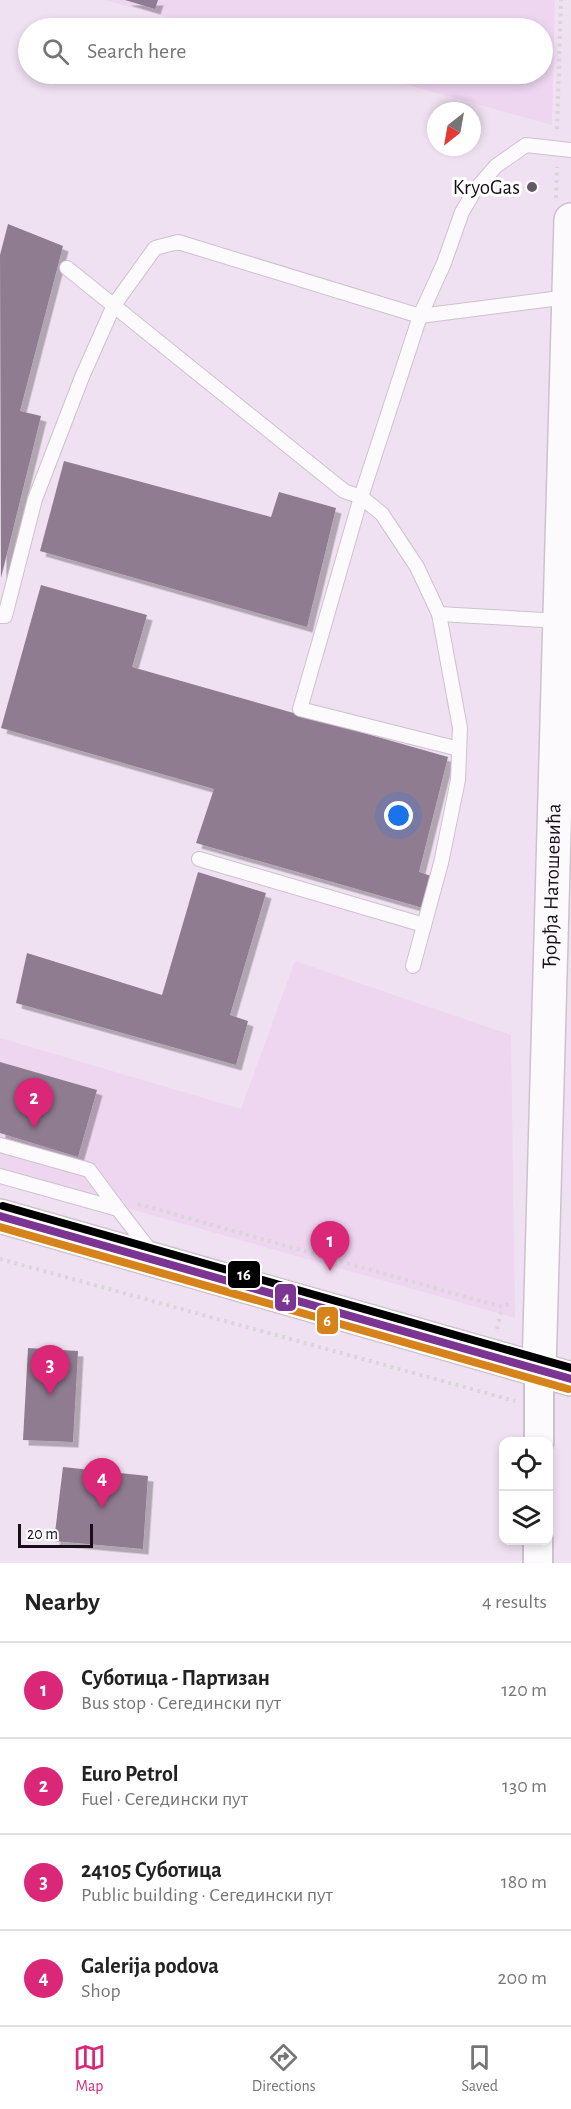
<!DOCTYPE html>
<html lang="en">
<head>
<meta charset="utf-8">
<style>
	body { margin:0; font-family:"Alegreya Sans",sans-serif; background:#f6f6f6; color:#222 }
	.controls { position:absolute; right:18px; bottom:18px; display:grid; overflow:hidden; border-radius:12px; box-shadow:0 3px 9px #0003 }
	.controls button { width:54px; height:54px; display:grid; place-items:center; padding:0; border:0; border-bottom:2px solid #e0e0e0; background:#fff; color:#222; font:30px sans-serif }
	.compass { position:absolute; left:427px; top:102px; width:54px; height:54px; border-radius:50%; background:#fff; box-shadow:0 3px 9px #0003; rotate:211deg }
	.scale { position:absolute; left:18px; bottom:15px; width:75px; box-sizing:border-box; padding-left:6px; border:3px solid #180f19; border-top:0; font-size:16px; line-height:21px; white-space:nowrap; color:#180f19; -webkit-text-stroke:4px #fff; paint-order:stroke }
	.you { position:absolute; left:399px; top:816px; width:21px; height:21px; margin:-15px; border:4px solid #fff; border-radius:50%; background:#1a73e8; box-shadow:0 0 0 9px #1a73e833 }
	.badge { display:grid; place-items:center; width:39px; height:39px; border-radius:50%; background:#db2777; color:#fff; font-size:20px; font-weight:700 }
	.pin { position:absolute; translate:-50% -50px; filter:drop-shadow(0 2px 3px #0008) }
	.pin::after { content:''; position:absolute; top:32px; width:21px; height:18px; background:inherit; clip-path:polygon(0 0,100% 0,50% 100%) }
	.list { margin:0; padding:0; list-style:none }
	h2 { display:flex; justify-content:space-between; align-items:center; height:78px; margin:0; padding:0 24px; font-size:26px }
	h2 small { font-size:20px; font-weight:400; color:#767676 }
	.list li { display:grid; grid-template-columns:39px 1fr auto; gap:18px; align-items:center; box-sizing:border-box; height:96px; padding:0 24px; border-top:2px solid #e0e0e0 }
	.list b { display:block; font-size:22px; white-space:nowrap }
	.list p { margin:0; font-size:20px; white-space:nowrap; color:#767676 }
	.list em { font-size:20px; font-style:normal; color:#767676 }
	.icon { flex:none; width:33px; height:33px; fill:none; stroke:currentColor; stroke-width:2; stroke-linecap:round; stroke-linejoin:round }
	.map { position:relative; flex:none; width:571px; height:1563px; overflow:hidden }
	.search { position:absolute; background:#fff; box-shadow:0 3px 9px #0003; left:18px; right:18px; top:18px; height:66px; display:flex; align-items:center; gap:15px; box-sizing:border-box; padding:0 21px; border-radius:33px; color:#767676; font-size:22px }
	.sheet { height:462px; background:#fff }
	nav { display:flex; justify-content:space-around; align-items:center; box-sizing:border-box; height:84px; border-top:2px solid #e0e0e0; background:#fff; font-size:16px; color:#767676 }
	nav a { display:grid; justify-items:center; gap:3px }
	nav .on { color:#db2777 }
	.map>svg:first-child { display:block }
	.built { fill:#eed5f0 }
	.building { fill:#8f7c91; filter:url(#shadow) }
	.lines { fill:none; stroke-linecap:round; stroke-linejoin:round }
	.service-casing { stroke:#ccc2cd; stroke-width:16 }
	.minor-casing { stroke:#ccc2cd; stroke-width:32 }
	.tertiary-casing { stroke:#ccc2cd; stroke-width:36 }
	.secondary-casing { stroke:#ccc2cd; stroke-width:36 }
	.path { stroke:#d9d5d9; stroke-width:4; stroke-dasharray:3 4.5; stroke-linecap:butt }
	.service { stroke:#fdfafd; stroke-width:14 }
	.minor { stroke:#fdfafd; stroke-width:28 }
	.tertiary { stroke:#fdfafd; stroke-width:33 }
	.secondary { stroke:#fdfafd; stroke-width:33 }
	.bus-1-casing { stroke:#fff; stroke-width:12 }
	.bus-2-casing { stroke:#fff; stroke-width:12 }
	.bus-3-casing { stroke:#fff; stroke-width:12 }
	.bus-1 { stroke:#7c3592; stroke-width:8 }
	.bus-2 { stroke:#d6831b; stroke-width:8 }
	.bus-3 { stroke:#000; stroke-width:8 }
	.poi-dot { fill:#645865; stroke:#fff; stroke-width:2 }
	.labels { text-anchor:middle; stroke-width:6; stroke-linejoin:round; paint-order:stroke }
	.poi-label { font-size:21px; fill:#180f19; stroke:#fff; text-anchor:end }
	.street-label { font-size:21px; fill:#180f19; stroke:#fff }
	.line-badge { stroke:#fff; stroke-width:2 }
	.badge-label { font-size:16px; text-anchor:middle; font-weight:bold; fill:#fff }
</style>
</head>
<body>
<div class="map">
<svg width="571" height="1563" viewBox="0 0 571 1563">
	<defs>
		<filter id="shadow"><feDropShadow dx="5.5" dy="5.5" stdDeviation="0" flood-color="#0004"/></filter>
	</defs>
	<rect width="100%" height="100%" fill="#f0e1f2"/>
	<g class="built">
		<path d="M105,0h450l-3,125 -184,-51h174v-46h-335z"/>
		<path d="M295,961l216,74 4,283 -515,-146v-134l241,71z"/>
	</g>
	<g class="building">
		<path d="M125,0h33l-3,9z"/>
		<path d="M8,224l55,22 -43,165 21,5 -40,162 -1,-323z"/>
		<path d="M64,461l207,56 8,-25 57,16 -29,119 -267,-76z"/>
		<path d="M41,585l106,30 -15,52 316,90 -29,115 12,4 -8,32 -227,-65 18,-54 -213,-61z"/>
		<path d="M198,872l68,21 -36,122 18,6 -12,44 -220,-62 11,-50 135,42z"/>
		<path d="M0,1062l97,28 -19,67 -78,-24z"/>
		<path d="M28,1348l50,3 -5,91 -50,-2z"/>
		<path d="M63,1467l85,9 -5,73 -89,-8z"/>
	</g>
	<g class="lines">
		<g class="service-casing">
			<g id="service">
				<path d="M67,268l277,223 17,6 21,17 35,53 22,47 21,114 -2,52 -17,83 -28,103"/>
				<path d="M439,614l121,7"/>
				<path d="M0,616h5l30,-117 47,-122 32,-72 41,-57 23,-6 242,74 148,-19"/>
				<path d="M459,749l-159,-40 61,-212 59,-181 24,-53 18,-51 13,-22 21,-24 30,-21 45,5"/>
				<path d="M199,859l225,66"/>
				<path d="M0,1145l89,25 29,39"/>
				<path d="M0,1176l118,33 34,44"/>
			</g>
		</g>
		<g class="minor-casing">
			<g id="minor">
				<path d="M539,1442v-72"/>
				<path d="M538,1563v-23"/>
			</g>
		</g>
		<g class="tertiary-casing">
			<g id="tertiary">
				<path id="s1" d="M539,1370c8,-383 21,-766 32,-1150"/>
			</g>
		</g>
		<g class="secondary-casing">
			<path id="secondary" d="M0,1216l571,163"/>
		</g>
		<g class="path">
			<path d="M557,129l4,-129"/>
			<path d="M556,198l1,-31"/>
			<path d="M138,1204l364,103 10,-4"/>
			<path d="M0,1259l515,142"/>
			<path d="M497,1329l5,-22"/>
		</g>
		<use href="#service" class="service"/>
		<use href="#minor" class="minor"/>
		<use href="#tertiary" class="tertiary"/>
		<use href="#secondary" class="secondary"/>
		<g class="bus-1-casing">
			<path id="bus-1" d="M0,1216l571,163"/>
		</g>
		<g class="bus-2-casing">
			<path id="bus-2" d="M0,1227l568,162"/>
		</g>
		<g class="bus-3-casing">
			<path id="bus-3" d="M3,1206l568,162"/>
		</g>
		<use href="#bus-1" class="bus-1"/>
		<use href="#bus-2" class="bus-2"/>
		<use href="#bus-3" class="bus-3"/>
	</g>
	<circle class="poi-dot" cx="532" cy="187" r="6"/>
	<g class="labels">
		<g class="poi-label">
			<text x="520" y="194">KryoGas</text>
		</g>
		<g class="street-label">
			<text dy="7" stroke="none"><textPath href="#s1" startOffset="484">Ђорђа Натошевића</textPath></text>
		</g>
	</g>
	<g class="line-badge">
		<rect x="227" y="1260" width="34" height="29" rx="6" fill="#000"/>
		<rect x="274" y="1283" width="23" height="29" rx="6" fill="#7c3592"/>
		<rect x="316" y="1306" width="23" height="29" rx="6" fill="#d6831b"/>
	</g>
	<g class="badge-label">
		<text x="244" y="1280">16</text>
		<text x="286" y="1303">4</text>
		<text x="327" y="1326">6</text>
	</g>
</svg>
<div class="controls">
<button><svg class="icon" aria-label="locate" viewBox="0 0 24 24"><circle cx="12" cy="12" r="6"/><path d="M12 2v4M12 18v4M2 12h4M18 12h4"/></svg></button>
<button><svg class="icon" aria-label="layers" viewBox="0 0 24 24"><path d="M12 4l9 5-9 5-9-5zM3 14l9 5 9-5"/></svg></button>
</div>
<svg class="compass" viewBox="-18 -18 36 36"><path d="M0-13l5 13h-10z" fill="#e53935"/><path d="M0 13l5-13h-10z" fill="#767676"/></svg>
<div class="scale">20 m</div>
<div class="you"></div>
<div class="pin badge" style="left:330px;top:1271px">1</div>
<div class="pin badge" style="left:34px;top:1128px">2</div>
<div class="pin badge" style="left:50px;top:1395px">3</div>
<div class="pin badge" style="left:102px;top:1508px">4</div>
<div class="search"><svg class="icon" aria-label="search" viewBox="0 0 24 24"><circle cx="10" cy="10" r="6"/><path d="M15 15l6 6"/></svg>Search here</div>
</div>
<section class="sheet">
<h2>Nearby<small>4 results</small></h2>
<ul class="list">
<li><span class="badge">1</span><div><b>Суботица - Партизан</b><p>Bus stop · Сегедински пут</p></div><em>120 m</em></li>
<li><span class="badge">2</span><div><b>Euro Petrol</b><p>Fuel · Сегедински пут</p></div><em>130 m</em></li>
<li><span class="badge">3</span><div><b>24105 Суботица</b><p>Public building · Сегедински пут</p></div><em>180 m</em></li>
<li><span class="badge">4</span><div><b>Galerija podova</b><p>Shop</p></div><em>200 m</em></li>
</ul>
</section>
<nav>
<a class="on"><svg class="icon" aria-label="map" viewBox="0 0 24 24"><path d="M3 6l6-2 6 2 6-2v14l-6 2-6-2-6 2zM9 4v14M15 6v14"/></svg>Map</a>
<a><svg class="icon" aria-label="directions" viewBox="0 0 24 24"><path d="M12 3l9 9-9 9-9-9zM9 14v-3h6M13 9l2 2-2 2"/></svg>Directions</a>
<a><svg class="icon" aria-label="saved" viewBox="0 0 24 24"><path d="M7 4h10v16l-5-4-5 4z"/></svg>Saved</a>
</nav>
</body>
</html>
